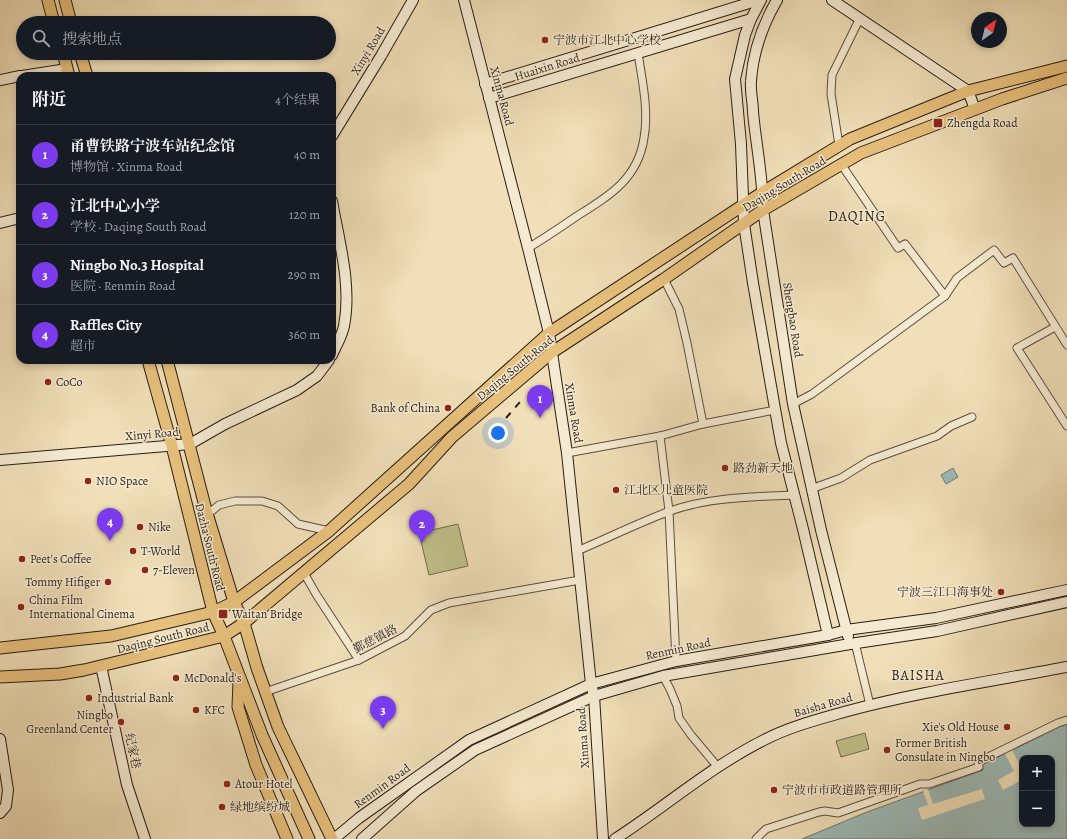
<!DOCTYPE html>
<html lang="zh">
<head>
<meta charset="utf-8">
<style>
	body { margin:0; font-family:Alegreya,"Noto Serif SC",serif; background:#242831; color:#f1f3f6 }
	.controls { position:absolute; right:12px; bottom:12px; display:grid; overflow:hidden; border-radius:8px; box-shadow:0 2px 6px #0003 }
	.controls button { width:36px; height:36px; display:grid; place-items:center; padding:0; border:0; border-bottom:1px solid #363941; background:#171b24; color:#f1f3f6; font:20px sans-serif }
	.compass { position:absolute; left:971px; top:12px; width:36px; height:36px; border-radius:50%; background:#171b24; box-shadow:0 2px 6px #0003; rotate:35deg }
	.you { position:absolute; left:498px; top:433px; width:14px; height:14px; margin:-10px; border:3px solid #fff; border-radius:50%; background:#1a73e8; box-shadow:0 0 0 6px #1a73e833 }
	.badge { display:grid; place-items:center; width:26px; height:26px; border-radius:50%; background:#7c3aed; color:#fff; font-size:13px; font-weight:700 }
	.pin { position:absolute; translate:-50% -33px; filter:drop-shadow(0 1px 2px #0008) }
	.pin::after { content:''; position:absolute; top:21px; width:14px; height:12px; background:inherit; clip-path:polygon(0 0,100% 0,50% 100%) }
	.list { margin:0; padding:0; list-style:none }
	h2 { display:flex; justify-content:space-between; align-items:center; height:52px; margin:0; padding:0 16px; font-size:17px }
	h2 small { font-size:13px; font-weight:400; color:#9ea1a6 }
	.list li { display:grid; grid-template-columns:26px 1fr auto; gap:12px; align-items:center; box-sizing:border-box; height:60px; padding:0 16px; border-top:1px solid #363941 }
	.list b { display:block; font-size:15px; white-space:nowrap }
	.list p { margin:0; font-size:13px; white-space:nowrap; color:#9ea1a6 }
	.list em { font-size:13px; font-style:normal; color:#9ea1a6 }
	.icon { flex:none; width:22px; height:22px; fill:none; stroke:currentColor; stroke-width:2; stroke-linecap:round; stroke-linejoin:round }
	.map { position:relative; flex:none; width:1067px; height:839px; overflow:hidden }
	.search { position:absolute; background:#171b24; box-shadow:0 2px 6px #0003; left:16px; top:16px; width:320px; height:44px; display:flex; align-items:center; gap:10px; box-sizing:border-box; padding:0 14px; border-radius:22px; color:#9ea1a6; font-size:15px }
	.panel { position:absolute; background:#171b24; box-shadow:0 2px 6px #0003; left:16px; top:72px; width:320px; height:292px; border-radius:12px }
	.map>svg:first-child { display:block }
	.green { fill:#c0c08a; stroke:#746e50 }
	.water { fill:#9dbab8; stroke:#6e7b77; fill-rule:evenodd }
	.pier { fill:#f0dfb8 }
	.lines { fill:none; stroke-linecap:round; stroke-linejoin:round }
	.street-casing { stroke:#5a4e3e; stroke-width:9 }
	.secondary-casing { stroke:#281d15; stroke-width:12 }
	.primary-casing { stroke:#281d15; stroke-width:13 }
	.street { stroke:#f5ead1; stroke-width:7 }
	.secondary { stroke:#f5ead1; stroke-width:10 }
	.primary { stroke:#e8c07c; stroke-width:11 }
	.rail { stroke:#281d15; stroke-width:2; stroke-dasharray:7 7; stroke-linecap:butt }
	.poi-dot { fill:#8f2418; stroke:#f5ead1; stroke-width:1.5 }
	.labels { text-anchor:middle; stroke-width:3; stroke-linejoin:round; paint-order:stroke }
	.poi-label { font-size:12px; fill:#281d15; stroke:#f5ead1; text-anchor:start }
	.street-label { font-size:12px; fill:#281d15; stroke:#f5ead1 }
	.quarter-label { font-size:14px; letter-spacing:1px; fill:#281d15; stroke:#f5ead1 }
</style>
</head>
<body>
<div class="map">
<svg width="1067" height="839" viewBox="0 0 1067 839">
	<rect width="100%" height="100%" fill="#f0dfb8"/>
	<filter id="stains"><feTurbulence type="fractalNoise" baseFrequency=".005" numOctaves="4"/><feColorMatrix values="0 0 0 0 .2 0 0 0 0 .09 0 0 0 0 .02 0 0 0 .5 -.17"/></filter>
	<radialGradient id="worn" r=".72"><stop offset=".6" stop-color="#630" stop-opacity="0"/><stop offset="1" stop-color="#630" stop-opacity=".3"/></radialGradient>
	<g class="green">
		<path d="M458,524l10,42 -39,9 -10,-42z"/>
		<path d="M865,733l4,16 -28,8 -5,-16z"/>
	</g>
	<g class="water">
		<path d="M953,468l5,9 -12,7 -5,-9z"/>
		<path d="M1067,722v117h-265l65,-27 116,-42 -1,-5zM1022,758h30v66h-30z"/>
	</g>
	<g class="pier">
		<path d="M1011,748l10,19h1v13l-19,10 -5,-10 16,-9 -10,-19z"/>
		<path d="M928,789l5,15 49,-15 3,10 -63,21 -4,-12 10,-3 -5,-14z"/>
	</g>
	<g class="lines">
		<g class="street-casing">
			<g id="street">
				<path d="M839,145l-8,-51 1,-19 28,-57"/>
				<path d="M841,164l57,84 7,-4 40,52"/>
				<path d="M528,248c17,-10 33,-21 49,-32 32,-20 61,-37 67,-78 5,-28 -2,-58 -6,-85"/>
				<path d="M1055,327l-38,21 50,78"/>
				<path d="M793,404l19,-10 133,-98 12,-18 37,-28 10,13 9,-5 54,87"/>
				<path d="M703,424l72,-14"/>
				<path d="M660,436l9,75 7,150"/>
				<path d="M567,453l93,-17 43,-12 -16,-81 -8,-34 -15,-30"/>
				<path d="M811,489l30,-11 29,-18 67,-24 14,-10 21,-9"/>
				<path d="M208,514l11,-9 16,-4h27l16,5 20,18 31,7"/>
				<path d="M577,551c31,-13 61,-28 93,-40 39,-14 83,-14 124,-16"/>
				<path d="M304,573l12,21 43,66"/>
				<path d="M855,643l15,62"/>
				<path d="M663,676l7,13 7,17 2,12 12,17 26,31"/>
				<path d="M268,691l91,-31 46,-24 26,-26 18,-7 131,-23"/>
				<path d="M756,839l10,-10 53,-17 6,-1 13,2 82,-29h9l50,-17 -1,-5 80,-39 9,-3"/>
			</g>
		</g>
		<g class="secondary-casing">
			<g id="secondary">
				<path d="M464,0l65,252 20,81 18,120 24,231 3,12 9,143"/>
				<path d="M761,0l-10,19 -6,16 -10,44 6,65 3,80 9,59 28,160 22,86 25,106"/>
				<path d="M777,0c-15,26 -24,51 -26,81 -1,10 2,21 2,31 3,33 10,65 10,98l30,194 28,126 27,106"/>
				<path d="M832,0l136,91 7,18"/>
				<path d="M22,76l45,-7"/>
				<path d="M0,80l20,-4"/>
				<path d="M485,84l274,-84"/>
				<path d="M489,98l262,-79"/>
				<path d="M332,136l49,-80 32,-56"/>
				<path d="M332,201c7,40 20,85 12,125 -2,10 -8,20 -12,29"/>
				<path d="M0,223l20,-5"/>
				<path d="M0,460l190,-16 35,-20 72,-34 20,-14 12,-16"/>
				<path d="M101,666l26,119 18,54"/>
				<path d="M0,739l8,51 -2,16 -6,7"/>
				<path d="M334,839l25,-21 110,-78 122,-56 85,-23 152,-26 18,-5 90,-12 131,-28"/>
				<path d="M362,839l54,-48 59,-41 119,-54 69,-20 187,-32 87,-13 130,-29"/>
				<path d="M615,839c50,-32 95,-72 149,-99 25,-13 52,-20 80,-28 73,-20 149,-31 223,-45"/>
			</g>
		</g>
		<g class="primary-casing">
			<g id="primary">
				<path d="M48,0l6,23"/>
				<path d="M65,0l6,23"/>
				<path d="M63,53l6,23"/>
				<path d="M80,53l7,23"/>
				<path d="M148,360l24,86 41,166 11,24 38,99 47,104"/>
				<path d="M167,360l39,150 28,92 10,21 13,45 21,59 54,112"/>
				<path d="M0,648l111,-12 102,-24 21,-10 95,-71 220,-198 214,-141 87,-53 118,-48 99,-25"/>
				<path d="M0,677l60,-3 24,-4 140,-34 20,-13 165,-139 43,-47 99,-84 113,-74 99,-69 98,-57 141,-54 65,-21"/>
				<path d="M239,680l-1,27 18,58 31,74"/>
			</g>
		</g>
		<use href="#street" class="street"/>
		<use href="#secondary" class="secondary"/>
		<use href="#primary" class="primary"/>
		<path class="rail" d="M506,418l14,-16"/>
	</g>
	<g class="poi-dot">
		<circle cx="545" cy="40" r="4"/>
		<rect x="933" y="118" width="10" height="10" rx="2"/>
		<circle cx="48" cy="382" r="4"/>
		<circle cx="448" cy="408" r="4"/>
		<circle cx="725" cy="468" r="4"/>
		<circle cx="88" cy="481" r="4"/>
		<circle cx="616" cy="490" r="4"/>
		<circle cx="140" cy="527" r="4"/>
		<circle cx="133" cy="551" r="4"/>
		<circle cx="22" cy="559" r="4"/>
		<circle cx="145" cy="570" r="4"/>
		<circle cx="108" cy="582" r="4"/>
		<circle cx="1001" cy="592" r="4"/>
		<circle cx="21" cy="607" r="4"/>
		<rect x="218" y="609" width="10" height="10" rx="2"/>
		<circle cx="176" cy="678" r="4"/>
		<circle cx="89" cy="698" r="4"/>
		<circle cx="196" cy="710" r="4"/>
		<circle cx="121" cy="722" r="4"/>
		<circle cx="1007" cy="727" r="4"/>
		<circle cx="887" cy="750" r="4"/>
		<circle cx="227" cy="784" r="4"/>
		<circle cx="774" cy="790" r="4"/>
		<circle cx="222" cy="807" r="4"/>
	</g>
	<g class="labels">
		<g class="poi-label">
			<text x="553" y="44">宁波市江北中心学校</text>
			<text x="947" y="127">Zhengda Road</text>
			<text x="56" y="386">CoCo</text>
			<text x="440" y="412" text-anchor="end">Bank of China</text>
			<text x="733" y="472">路劲新天地</text>
			<text x="96" y="485">NIO Space</text>
			<text x="624" y="494">江北区儿童医院</text>
			<text x="148" y="531">Nike</text>
			<text x="141" y="555">T-World</text>
			<text x="30" y="563">Peet's Coffee</text>
			<text x="153" y="574">7-Eleven</text>
			<text x="100" y="586" text-anchor="end">Tommy Hifiger</text>
			<text x="993" y="596" text-anchor="end">宁波三江口海事处</text>
			<text x="29" y="604">China Film<tspan x="29" dy="14">International Cinema</tspan></text>
			<text x="232" y="618">Waitan Bridge</text>
			<text x="184" y="682">McDonald's</text>
			<text x="97" y="702">Industrial Bank</text>
			<text x="204" y="714">KFC</text>
			<text x="113" y="719" text-anchor="end">Ningbo<tspan x="113" dy="14">Greenland Center</tspan></text>
			<text x="999" y="731" text-anchor="end">Xie's Old House</text>
			<text x="895" y="747">Former British<tspan x="895" dy="14">Consulate in Ningbo</tspan></text>
			<text x="235" y="788">Atour Hotel</text>
			<text x="782" y="794">宁波市市政道路管理所</text>
			<text x="230" y="811">绿地缤纷城</text>
		</g>
		<g class="street-label">
			<text transform="translate(368 51) rotate(-59)" y="4">Xinyi Road</text>
			<text transform="translate(547 67) rotate(-17)" y="4">Huaixin Road</text>
			<text transform="translate(502 96) rotate(75)" y="4">Xinma Road</text>
			<text transform="translate(784 184) rotate(-31)" y="4">Daqing South Road</text>
			<text transform="translate(793 320) rotate(81)" y="4">Shengbao Road</text>
			<text transform="translate(515 368) rotate(-39)" y="4">Daqing South Road</text>
			<text transform="translate(574 413) rotate(81)" y="4">Xinma Road</text>
			<text transform="translate(152 434) rotate(-5)" y="4">Xinyi Road</text>
			<text transform="translate(210 547) rotate(76)" y="4">Dazha South Road</text>
			<text transform="translate(163 638) rotate(-14)" y="4">Daqing South Road</text>
			<text transform="translate(375 639) rotate(-27)" y="4">鄞慈镇路</text>
			<text transform="translate(678 649) rotate(-12)" y="4">Renmin Road</text>
			<text transform="translate(823 705) rotate(-16)" y="4">Baisha Road</text>
			<text transform="translate(583 738) rotate(-94)" y="4">Xinma Road</text>
			<text transform="translate(133 751) rotate(78)" y="4">纪家巷</text>
			<text transform="translate(382 786) rotate(-36)" y="4">Renmin Road</text>
		</g>
		<g class="quarter-label">
			<text x="857" y="221">DAQING</text>
			<text x="918" y="680">BAISHA</text>
		</g>
	</g>
	<rect width="100%" height="100%" filter="url(#stains)"/>
	<rect width="100%" height="100%" fill="url(#worn)"/>
</svg>
<div class="controls">
<button>+</button>
<button>−</button>
</div>
<svg class="compass" viewBox="-18 -18 36 36"><path d="M0-13l5 13h-10z" fill="#e53935"/><path d="M0 13l5-13h-10z" fill="#9ea1a6"/></svg>
<div class="you"></div>
<div class="pin badge" style="left:540px;top:418px">1</div>
<div class="pin badge" style="left:422px;top:543px">2</div>
<div class="pin badge" style="left:383px;top:729px">3</div>
<div class="pin badge" style="left:110px;top:541px">4</div>
<div class="search"><svg class="icon" aria-label="search" viewBox="0 0 24 24"><circle cx="10" cy="10" r="6"/><path d="M15 15l6 6"/></svg>搜索地点</div>
<section class="panel">
<h2>附近<small>4个结果</small></h2>
<ul class="list">
<li><span class="badge">1</span><div><b>甬曹铁路宁波车站纪念馆</b><p>博物馆 · Xinma Road</p></div><em>40 m</em></li>
<li><span class="badge">2</span><div><b>江北中心小学</b><p>学校 · Daqing South Road</p></div><em>120 m</em></li>
<li><span class="badge">3</span><div><b>Ningbo No.3 Hospital</b><p>医院 · Renmin Road</p></div><em>290 m</em></li>
<li><span class="badge">4</span><div><b>Raffles City</b><p>超市</p></div><em>360 m</em></li>
</ul>
</section>
</div>
</body>
</html>
